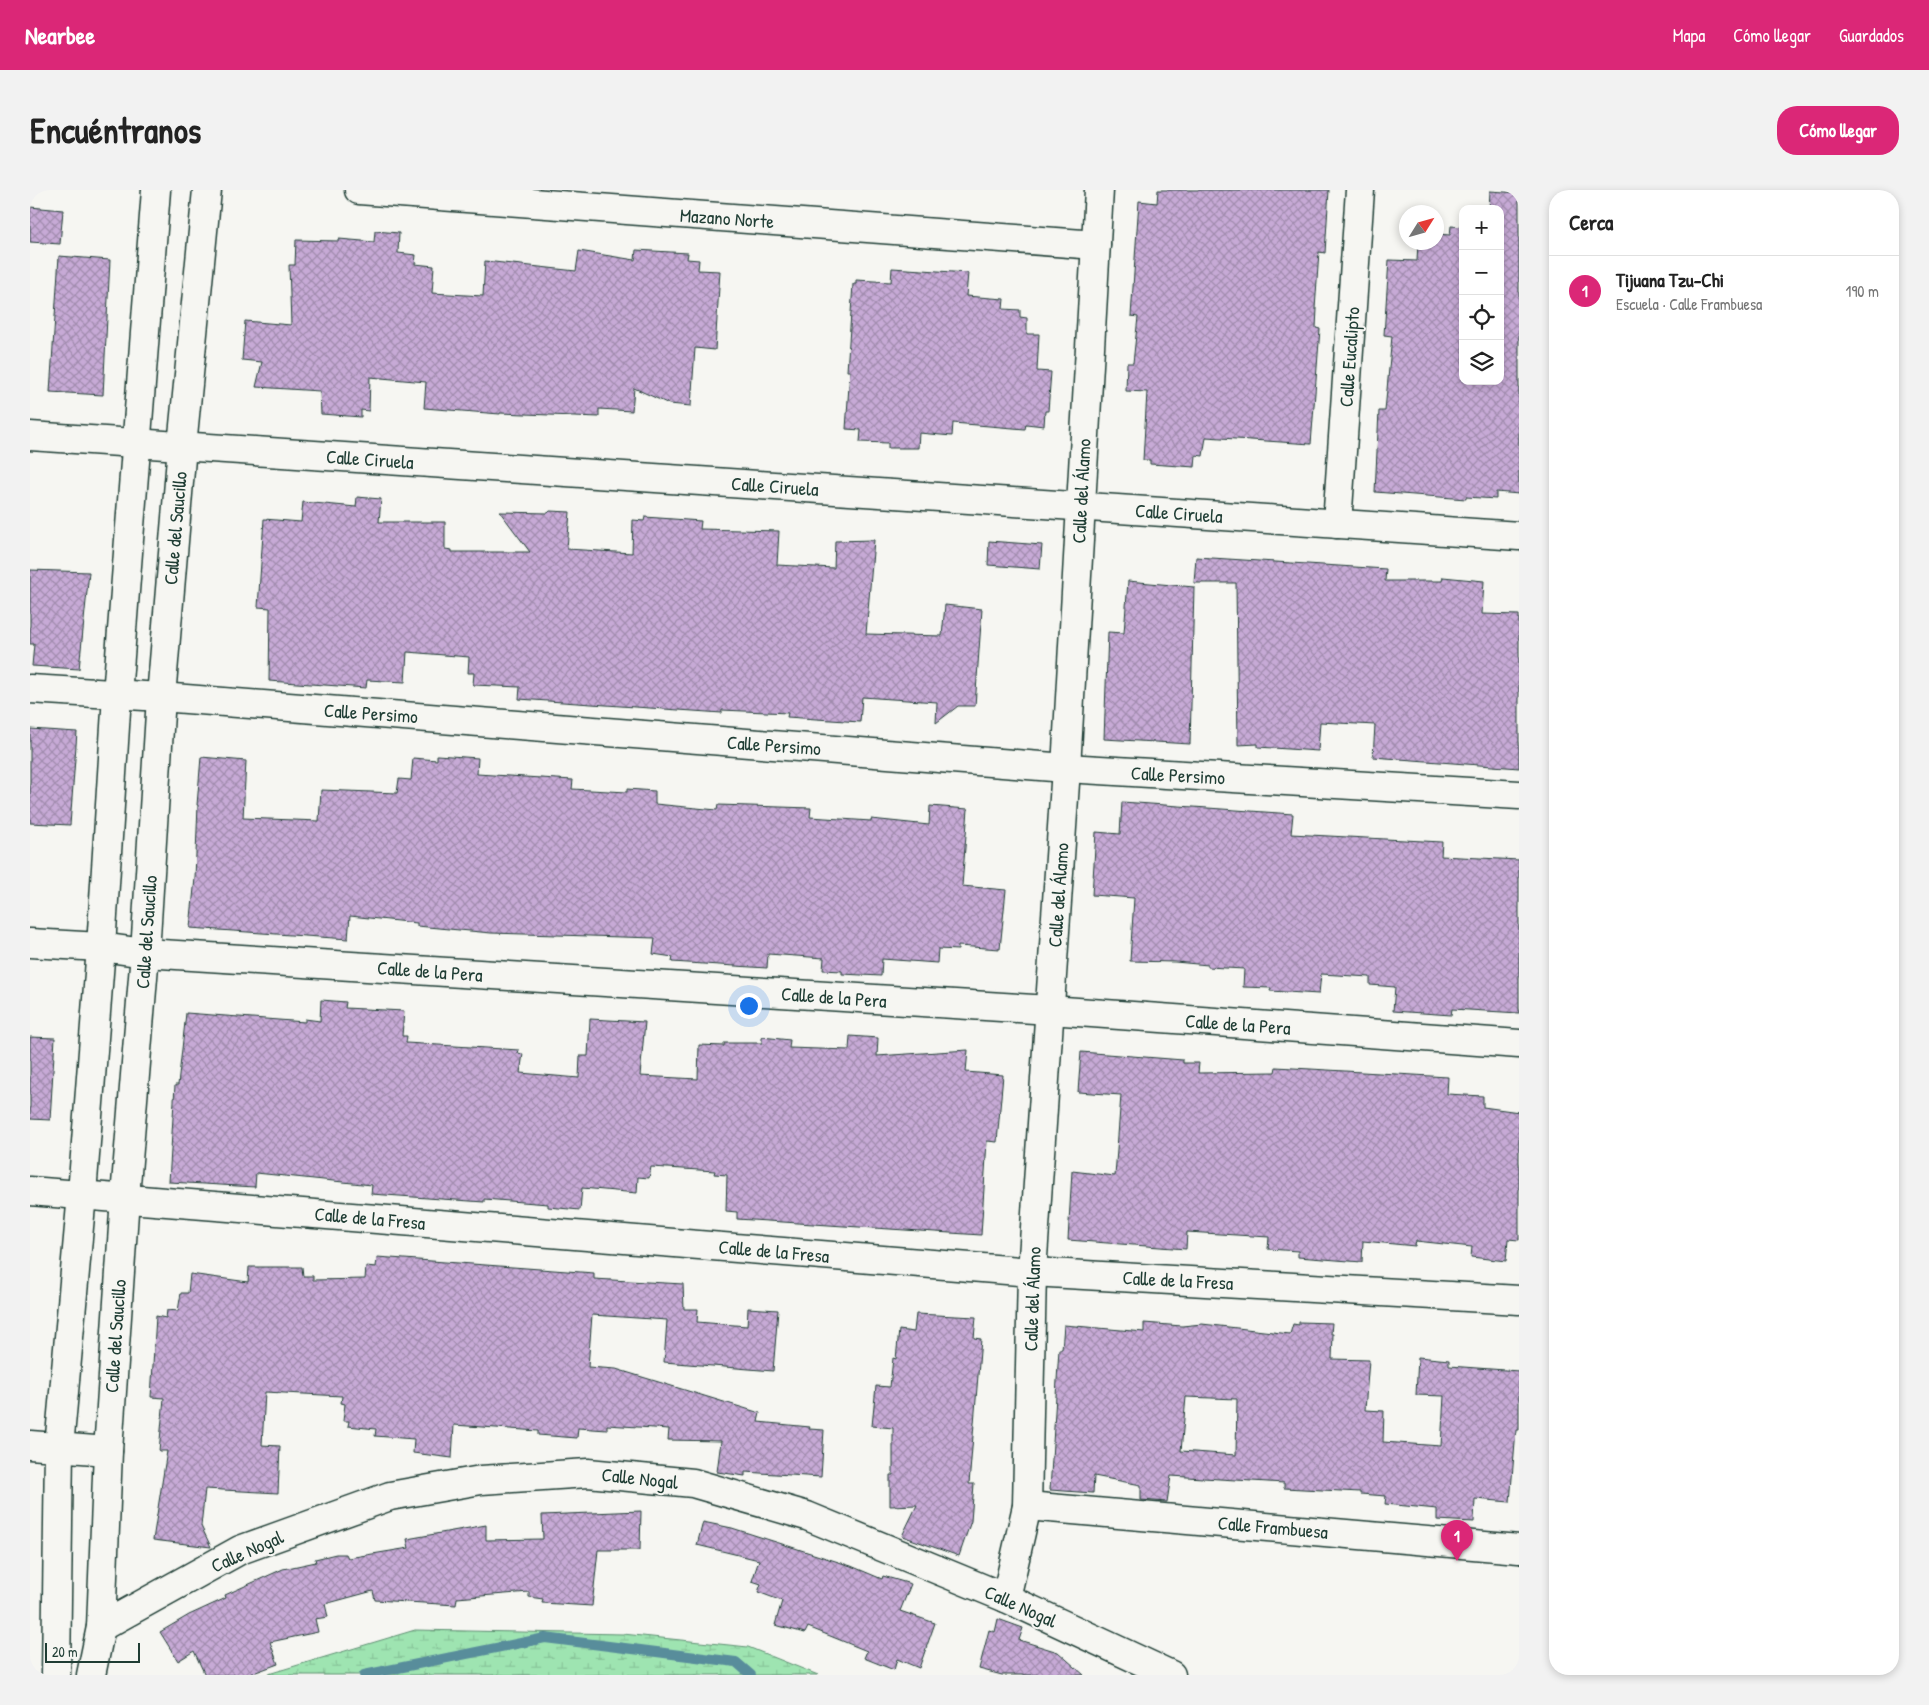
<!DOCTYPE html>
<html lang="es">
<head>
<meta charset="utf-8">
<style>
	body { margin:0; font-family:"Patrick Hand",sans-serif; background:#f2f2f2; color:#222 }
	.controls { position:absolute; right:15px; top:15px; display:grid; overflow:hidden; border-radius:10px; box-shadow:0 2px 8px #0003 }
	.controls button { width:45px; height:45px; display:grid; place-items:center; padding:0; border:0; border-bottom:1px solid #e0e0e0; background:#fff; color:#222; font:25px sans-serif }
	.compass { position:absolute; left:1369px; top:15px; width:45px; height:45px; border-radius:50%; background:#fff; box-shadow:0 2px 8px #0003; rotate:53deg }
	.scale { position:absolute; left:15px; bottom:12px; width:95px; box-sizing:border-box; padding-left:5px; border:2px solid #1f3d34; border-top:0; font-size:14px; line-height:18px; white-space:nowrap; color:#1f3d34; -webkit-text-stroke:4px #f6f6f2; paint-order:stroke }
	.you { position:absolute; left:718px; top:815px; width:18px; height:18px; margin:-12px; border:4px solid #fff; border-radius:50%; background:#1a73e8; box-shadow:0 0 0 8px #1a73e833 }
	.badge { display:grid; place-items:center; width:32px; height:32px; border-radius:50%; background:#db2777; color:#fff; font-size:16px; font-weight:700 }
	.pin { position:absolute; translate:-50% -41px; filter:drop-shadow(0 1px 2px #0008) }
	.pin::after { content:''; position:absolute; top:26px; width:18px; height:15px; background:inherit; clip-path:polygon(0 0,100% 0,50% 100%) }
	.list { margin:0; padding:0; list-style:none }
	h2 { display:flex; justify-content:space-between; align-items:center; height:65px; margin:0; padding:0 20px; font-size:21px }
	h2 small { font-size:16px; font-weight:400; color:#767676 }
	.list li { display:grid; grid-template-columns:32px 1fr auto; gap:15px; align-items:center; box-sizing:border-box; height:70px; padding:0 20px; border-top:1px solid #e0e0e0 }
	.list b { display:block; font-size:19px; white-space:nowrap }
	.list p { margin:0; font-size:16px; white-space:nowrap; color:#767676 }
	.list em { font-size:16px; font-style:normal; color:#767676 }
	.icon { flex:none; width:28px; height:28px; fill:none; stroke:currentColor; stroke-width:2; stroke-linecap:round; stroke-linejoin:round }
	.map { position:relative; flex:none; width:1489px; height:1485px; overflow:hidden; border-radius:20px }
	header { display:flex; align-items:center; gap:30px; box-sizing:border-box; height:70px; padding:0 25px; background:#db2777; color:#fff }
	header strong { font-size:24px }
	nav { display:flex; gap:28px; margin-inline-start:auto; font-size:18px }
	.intro { display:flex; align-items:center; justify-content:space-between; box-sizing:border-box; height:120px; padding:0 30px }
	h1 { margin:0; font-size:35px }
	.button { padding:12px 22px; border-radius:20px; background:#db2777; color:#fff; font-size:18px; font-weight:700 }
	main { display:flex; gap:30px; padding:0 30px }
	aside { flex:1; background:#fff; border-radius:20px; box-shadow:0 2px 8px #0003 }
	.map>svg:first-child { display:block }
	.wetland { fill:url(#wetland-marsh); stroke:#5e9072 }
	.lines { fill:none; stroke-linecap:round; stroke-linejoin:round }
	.stream { stroke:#598d9b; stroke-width:10 }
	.building { fill:url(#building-cross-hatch); stroke:#1f3d34; fill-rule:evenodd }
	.minor-casing { stroke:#1f3d34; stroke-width:31 }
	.tertiary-casing { stroke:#1f3d34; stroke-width:31 }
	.minor { stroke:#f6f6f2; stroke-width:28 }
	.tertiary { stroke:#f6f6f2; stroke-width:28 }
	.labels { text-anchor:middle; stroke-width:4; stroke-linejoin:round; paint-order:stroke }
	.street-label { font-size:19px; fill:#1f3d34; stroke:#f6f6f2 }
</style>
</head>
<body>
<header>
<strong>Nearbee</strong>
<nav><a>Mapa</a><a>Cómo llegar</a><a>Guardados</a></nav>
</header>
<div class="intro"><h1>Encuéntranos</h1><a class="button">Cómo llegar</a></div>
<main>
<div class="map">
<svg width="1489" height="1485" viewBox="0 0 1489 1485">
	<defs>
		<pattern id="wetland-marsh" width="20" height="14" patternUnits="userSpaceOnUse" patternTransform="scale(1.25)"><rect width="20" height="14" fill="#9ee4b1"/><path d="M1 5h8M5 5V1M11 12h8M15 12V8" fill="none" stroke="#88c499"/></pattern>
		<pattern id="building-cross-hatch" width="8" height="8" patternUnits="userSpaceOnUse" patternTransform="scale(1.25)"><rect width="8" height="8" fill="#c7aad6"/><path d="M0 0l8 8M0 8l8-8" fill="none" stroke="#a18cae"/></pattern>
	</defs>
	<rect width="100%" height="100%" fill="#f6f6f2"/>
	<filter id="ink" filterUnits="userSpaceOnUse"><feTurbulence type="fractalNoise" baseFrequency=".02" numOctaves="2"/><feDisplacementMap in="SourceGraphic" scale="10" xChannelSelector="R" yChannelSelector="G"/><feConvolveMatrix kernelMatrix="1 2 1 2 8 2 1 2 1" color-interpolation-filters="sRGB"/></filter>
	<g filter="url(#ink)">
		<path class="wetland" d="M385,1440l208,4 125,13 70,28h-553z"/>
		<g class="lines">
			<path class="stream" d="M334,1485l181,-37 191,24 15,13"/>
		</g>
		<g class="building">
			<path d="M1128,0h171l-4,63 -6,-1 -4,57h2l-1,19 4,1 -9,115 -105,-7 -3,19 -7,-1 -1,12 -45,-3v-4h-7l4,-68 -21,-1 1,-28h6l5,-46 -7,-1 8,-115 18,2z"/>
			<path d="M1460,1l29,2v301l-23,-2v7l-30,-2v2l-91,-7 4,-81h6l7,-75 -8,-1 5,-75 28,1 1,-19h18v-8l14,1 1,-9 12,1v154h37v-172h-11z"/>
			<path d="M0,17l33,3 -3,34 -30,-2z"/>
			<path d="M345,41l24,2 -1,20 18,2 -1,9 19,2 -2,27 51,3 2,-35 91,10 3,-20 56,9 1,-10 52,3 -1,6 12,1 -1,10 22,1 -5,79 -20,-2 -4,58 -22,-2 -35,-16 -2,23 -33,-2v8l-99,-4v1l-76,-6 2,-26 -56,-5 -1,34 -8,-1v7l-40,-3 -1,-23 -64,-4 6,-25 -20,-2 3,-39 46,4 -2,-60h6l1,-25 43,1v-2l35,3z"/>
			<path d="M29,66l51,4 -7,135 -53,-3z"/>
			<path d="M862,78l76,5 -2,23 38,3 -1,10 17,1v7l7,1v16h12l-2,37 14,1 -3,39h-3l-1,15 -18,-2 -1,5 -72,-6 -1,13 -33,-3 -1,15h-30v-5l-28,-1 1,-12 -15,-1 4,-58h-3l6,-87h3v-4l35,2z"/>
			<path d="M327,307l24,2 -2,23h66v27l7,1v2h78l-30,-40 48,1 2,-2 20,1 -3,37 65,4 1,-33 11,1 1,-4 56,4 -1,8 79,2 -2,34 57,3 1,-27 39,-1 -8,94 76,2 3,-31 37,4 -7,97h-17l-22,17 1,-21 -75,-5 -2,25 -73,-5 1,-4 -66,-3v3l-203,-14 1,-12 -47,-2 1,-12h-6l1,-16 -62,-5 -2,30 -38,-2 -1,8 -97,-7 1,-73 -12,-1 6,-88 37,3 2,-20 53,5z"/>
			<path d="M959,351l53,4 -2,24 -52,-4z"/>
			<path d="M1166,367l190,12 -1,12h57l1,-4 41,4 -2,33 37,1v153l-146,-11 2,-32 -55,-3 -2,29 -60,-4v-3l-20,1 -2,-162h-42z"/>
			<path d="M0,380l59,2 -10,97 -47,-3 2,-22h-4z"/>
			<path d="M1098,391l66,6 -4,157 -86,-5 4,-107 16,1z"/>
			<path d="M0,539l47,3 -7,93 -40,-2z"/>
			<path d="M407,565l41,3 -1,16 96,6 -1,9 55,3v-3l28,2v13l62,6 1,-5 93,3 -1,9 61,4v-2l58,6 1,-19 38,3 -6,77 44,4 -6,59 -42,-3v4l-20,-1 -1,14 -55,-4 -1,17 -39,-2v-3l-19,-1 1,-12 -56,-4 -1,14 -95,-6 1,-5 -20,-3 2,-16 -164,-5 -74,-7v-3l-67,-7 -2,23 -158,-11 5,-50 3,-73h-1l4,-48 45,4 -3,57 76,3 2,-31 76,3 2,-14 12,1 2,-22 24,2z"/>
			<path d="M1092,612l171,12 -2,20 151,8 -1,14 78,4v153l-67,-4 -1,6 -58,-4 2,-24 -25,-2v-8l-49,-3 -2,20 -49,-3 1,-3 -28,-1 1,-18 -36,-2v-2l-33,-3 -45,-1 4,-63 -42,-3 4,-63 24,2z"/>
			<path d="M291,810l25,2 -1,6 59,3 -2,25h5l-1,7 113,7 -1,3 5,1 -3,19 59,5 1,-22h8l2,-37 55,3 -5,54 58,3 1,-34 25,1v-3h38v-6l28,3 -1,8 60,2 1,-14 28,2 -1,18 91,-6 -2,22 37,3 -6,67 -10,-1 -6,94 -244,-16v-7l-11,-1 1,-36 -13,-1 1,-3 -64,-4 -2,11 -11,-1 -1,16 -55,-5 -2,22 -32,-3v-3l-64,-5v3l-113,-8 1,-9 -116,-12 -1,14 -86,-5 6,-97h3l8,-72 119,9v-3l15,2z"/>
			<path d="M0,847l25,1 -5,82 -20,-1z"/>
			<path d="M1051,862l102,8v3h16l-1,10 77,-1 1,-5 172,10 -1,17 36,2v11l36,5v128l-11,-1 -2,22 -35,-4 1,-10 -56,-6 -1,5 -52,-5 -1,21 -64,-5v-6l-30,-2 1,-12 -82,-5 -1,17 -118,-9 4,-69 43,5 6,-81 -43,-3z"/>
			<path d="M347,1067l217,16v6l89,5 1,25h14l-1,13 50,4 1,-18 30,2 -5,61 -109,-9 3,-42 -75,-5 -4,52 28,2 144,44 -2,9 52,5 -1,2 15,1 -3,47 -76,-5v4l-28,-4 4,-31 -53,-1 1,-11 -62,-4v5l-29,-2 -1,10 -39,-3v-4l-84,-6 -2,33 -39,-5 1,-14 -39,-3 1,-7 -28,-3 1,-5h-6l2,-17 -4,-1 1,-7 -77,-4 -3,53 18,1 -2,47 -73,-4 -4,37 10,21 -58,-7 14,-89h-8l5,-53 -13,-1 5,-81 10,2 1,-8 11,1 3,-18h7l2,-19 58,8 1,-15h53l1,9h10v4l52,-1 1,-13 10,1z"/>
			<path d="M886,1124l60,3 -2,21 7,1 -12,145h5l-3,37 -12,35 -57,-20 15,-31 -27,1v-31h3v-47l-21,-2 4,-40 14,1 3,-29 3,1 3,-29 15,2z"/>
			<path d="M1269,1132l33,1 -1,11h2l-1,25 37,1 -4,50 19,1 -1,31 58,4 3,-50 -28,-1 2,-38 31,3v6l70,5v59h-3l-6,72 -35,-3 -1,23 -37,-2v-11l-52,-5 1,-8 -26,-2v-2l-76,-4v-5l-113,-7 -4,26 -26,-2v-15l-47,-9 -1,17 -43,-3 9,-141h3l2,-24 80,7v-9l38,3 20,-2 88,10 3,-10 6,1zM1156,1207l51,2 -1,56 -55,-4z"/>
			<path d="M611,1321l-1,39h-42l-6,56 -50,-3 1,-4 -14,-2v-5l-72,6 -1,7 -81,-5 -2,-9 -48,13 3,13 -13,2 3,13 -48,10 8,22 -30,11h-43l-11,-24 -16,10 -18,-29 29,-17 37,-17 -1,-3 58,-26 33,-7 -1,-3 21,-5h10l2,4 61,-10 -2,-9 79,-14v15l57,-1 -1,-24z"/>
			<path d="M673,1332l29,6 119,38 31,13 1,-3 28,8 -11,27 35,12 -16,45 -22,-9 -3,11 -30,-12 3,-7 -59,-24 -3,6 -30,-8 7,-24 -24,-9 3,-8 -9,-3 7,-21 -62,-15z"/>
			<path d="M968,1429l25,9 -4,12 39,12 26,23h-82l-23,-6 10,-39 6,2z"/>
		</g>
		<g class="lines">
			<g class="minor-casing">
				<g id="minor">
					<path d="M329,0l737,55"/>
					<path d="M0,246l1489,100"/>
					<path d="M1307,334l23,-334"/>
					<path d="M0,499l131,8 905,71 453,27"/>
					<path d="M0,753l71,4 44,6 905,57 469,34"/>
					<path d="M0,1001l1002,81 487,28"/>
					<path d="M0,1255l78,6"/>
					<path d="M997,1316l492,43"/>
					<path d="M976,1408l21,-92 5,-234 34,-504 33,-578"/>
					<path d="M71,1437l139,-77 150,-54 91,-16 107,-7 105,10 114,33 199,82 165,77"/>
				</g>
			</g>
			<g class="tertiary-casing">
				<g id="tertiary">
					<path d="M26,1485l3,-228 23,-253 19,-247 16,-252 39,-505"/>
					<path d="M61,1485l10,-48 7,-176 17,-254 20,-244 16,-256 21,-251 25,-256"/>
				</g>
			</g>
			<use href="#minor" class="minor"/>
			<use href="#tertiary" class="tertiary"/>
		</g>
	</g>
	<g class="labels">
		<g class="street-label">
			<text transform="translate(697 28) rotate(4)" y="7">Mazano Norte</text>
			<text transform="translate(1319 167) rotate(-86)" y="7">Calle Eucalipto</text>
			<text transform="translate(340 269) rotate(4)" y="7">Calle Ciruela</text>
			<text transform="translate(745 296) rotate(4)" y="7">Calle Ciruela</text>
			<text transform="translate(1051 301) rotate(-87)" y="7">Calle del Álamo</text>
			<text transform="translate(1149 323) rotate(4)" y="7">Calle Ciruela</text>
			<text transform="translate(145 338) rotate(-85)" y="7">Calle del Saucillo</text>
			<text transform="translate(341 523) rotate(4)" y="7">Calle Persimo</text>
			<text transform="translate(744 555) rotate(4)" y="7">Calle Persimo</text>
			<text transform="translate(1148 585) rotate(3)" y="7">Calle Persimo</text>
			<text transform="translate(1028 705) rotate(-86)" y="7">Calle del Álamo</text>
			<text transform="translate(116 742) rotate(-86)" y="7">Calle del Saucillo</text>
			<text transform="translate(400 781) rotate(4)" y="7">Calle de la Pera</text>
			<text transform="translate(804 807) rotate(4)" y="7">Calle de la Pera</text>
			<text transform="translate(1208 834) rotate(4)" y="7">Calle de la Pera</text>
			<text transform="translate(340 1028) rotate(5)" y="7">Calle de la Fresa</text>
			<text transform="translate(744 1061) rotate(5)" y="7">Calle de la Fresa</text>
			<text transform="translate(1148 1090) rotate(3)" y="7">Calle de la Fresa</text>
			<text transform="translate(1002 1109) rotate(-88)" y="7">Calle del Álamo</text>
			<text transform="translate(85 1146) rotate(-86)" y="7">Calle del Saucillo</text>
			<text transform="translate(610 1288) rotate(6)" y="7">Calle Nogal</text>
			<text transform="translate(1243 1337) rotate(5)" y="7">Calle Frambuesa</text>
			<text transform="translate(217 1361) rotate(-24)" y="7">Calle Nogal</text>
			<text transform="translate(991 1416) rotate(24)" y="7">Calle Nogal</text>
		</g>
	</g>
</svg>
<div class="controls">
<button>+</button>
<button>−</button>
<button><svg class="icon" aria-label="locate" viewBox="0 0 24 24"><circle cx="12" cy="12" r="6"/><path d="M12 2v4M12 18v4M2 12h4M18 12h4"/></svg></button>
<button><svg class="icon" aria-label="layers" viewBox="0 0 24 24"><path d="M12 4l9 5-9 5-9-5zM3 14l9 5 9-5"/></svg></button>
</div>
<svg class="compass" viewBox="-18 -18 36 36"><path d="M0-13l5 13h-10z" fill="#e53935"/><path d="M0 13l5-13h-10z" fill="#767676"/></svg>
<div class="scale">20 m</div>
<div class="you"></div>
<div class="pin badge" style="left:1427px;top:1371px">1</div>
</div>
<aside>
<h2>Cerca<small></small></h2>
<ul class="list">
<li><span class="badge">1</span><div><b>Tijuana Tzu-Chi</b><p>Escuela · Calle Frambuesa</p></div><em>190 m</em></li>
</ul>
</aside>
</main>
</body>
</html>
